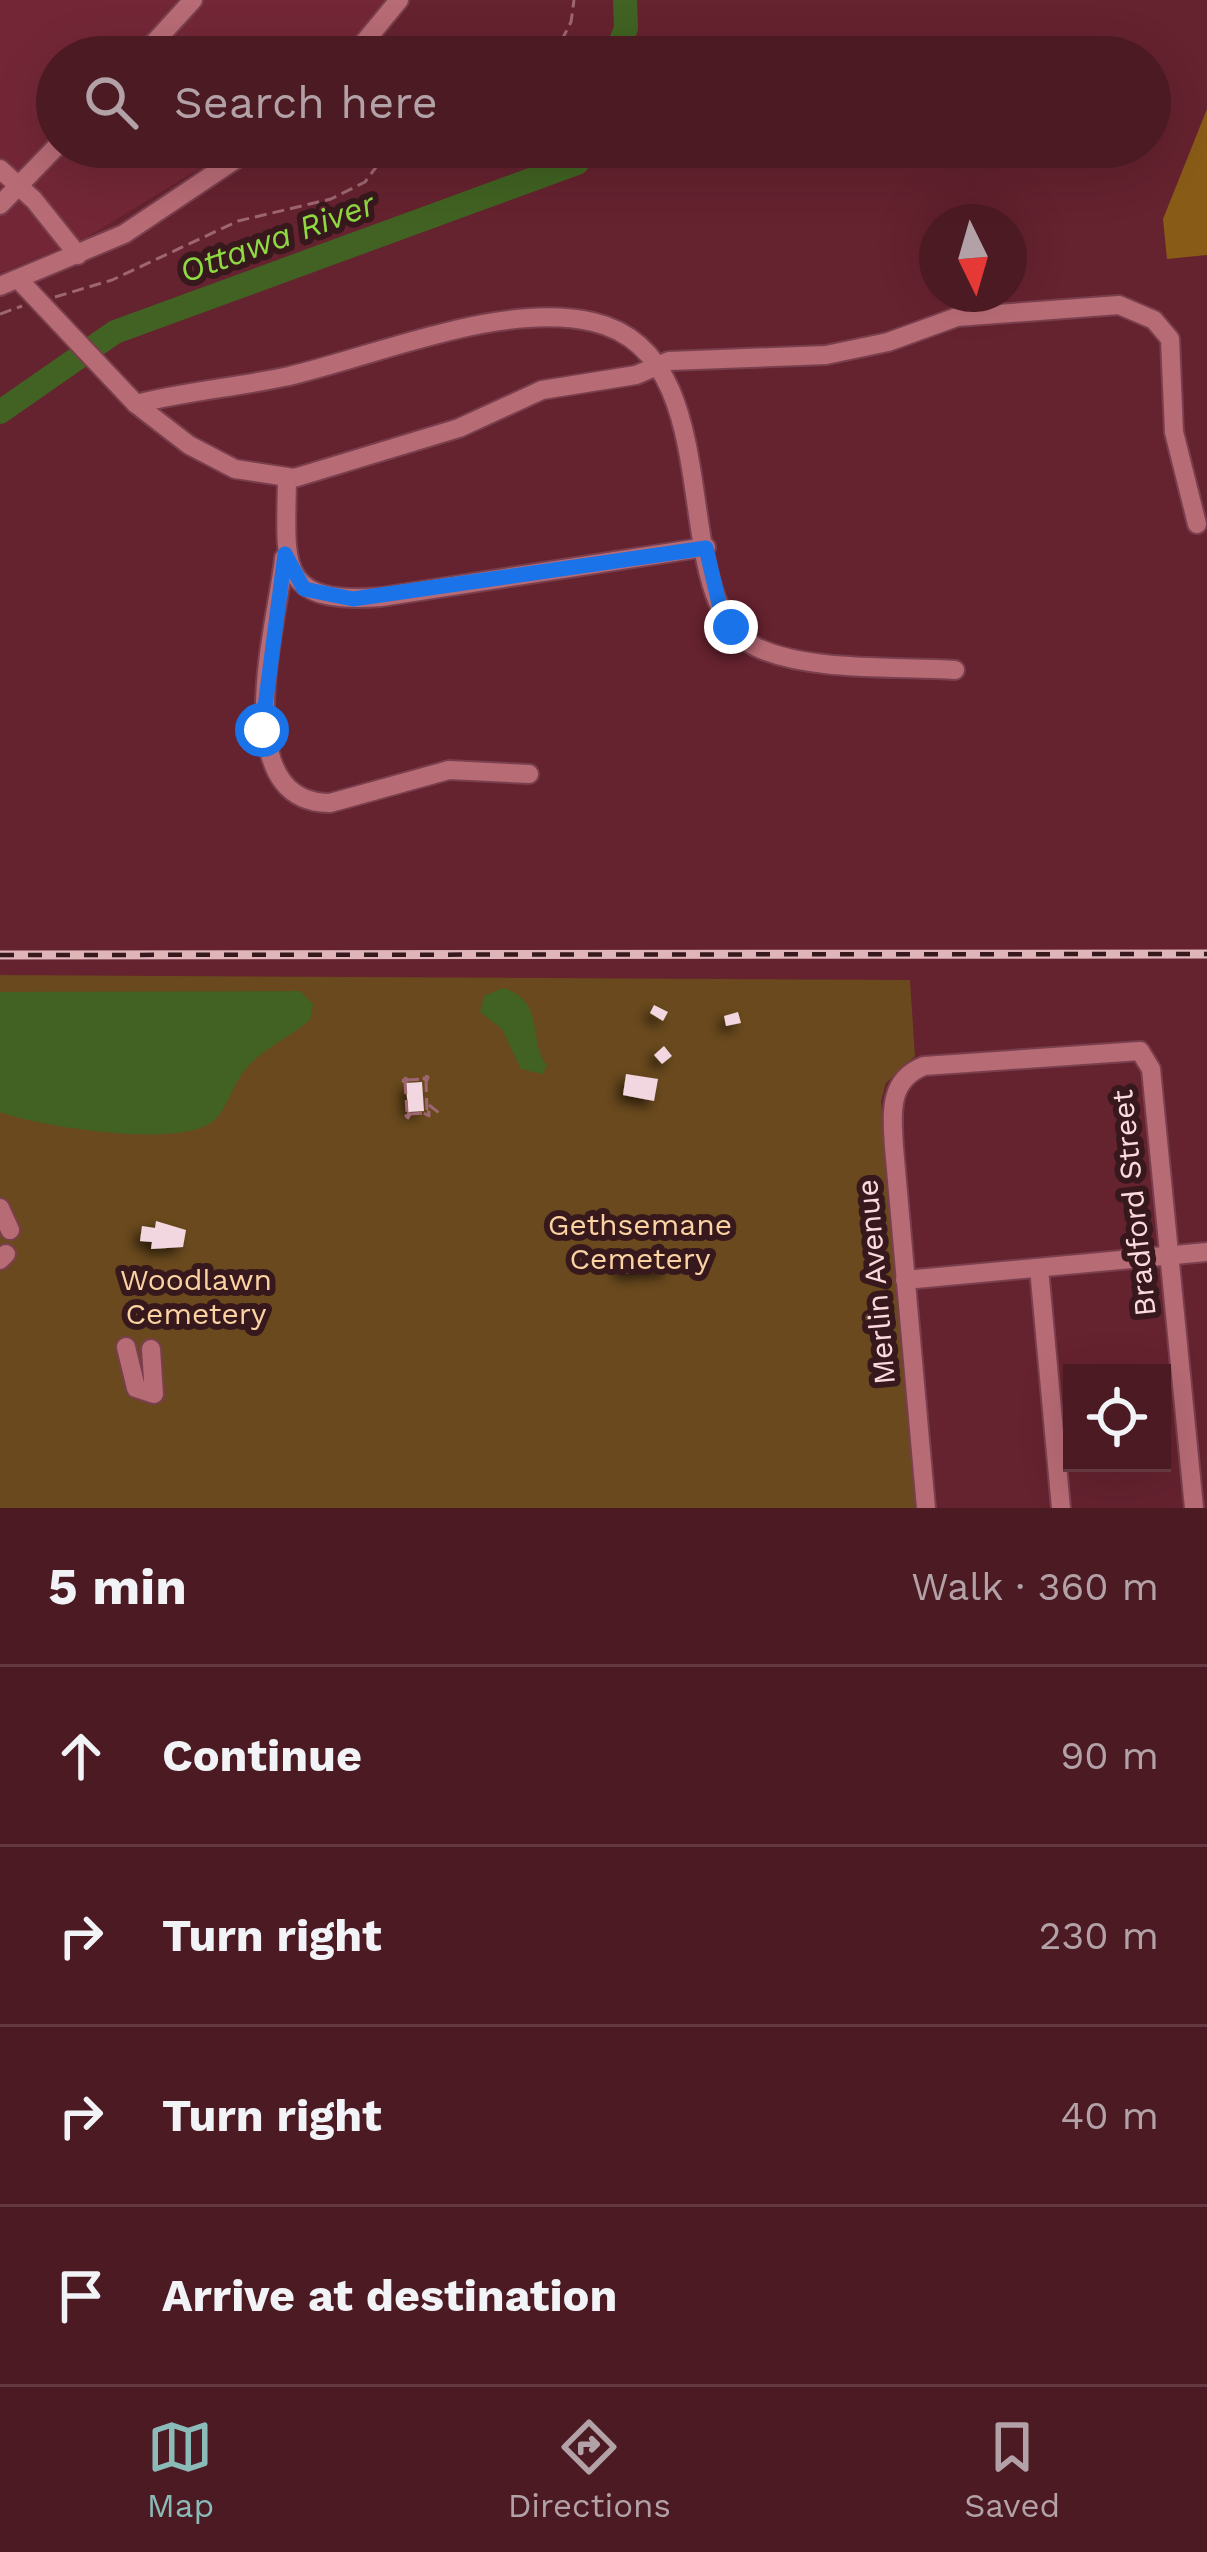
<!DOCTYPE html>
<html lang="en">
<head>
<meta charset="utf-8">
<style>
	body { margin:0; font-family:"Work Sans",sans-serif; background:#562730; color:#f1f3f6 }
	.controls { position:absolute; right:36px; bottom:36px; display:grid; overflow:hidden; border-radius:0px; box-shadow:0 12px 48px #0002 }
	.controls button { width:108px; height:108px; display:grid; place-items:center; padding:0; border:0; border-bottom:3px solid #633841; background:#4c1a23; color:#f1f3f6; font:60px sans-serif }
	.compass { position:absolute; left:919px; top:204px; width:108px; height:108px; border-radius:50%; background:#4c1a23; box-shadow:0 12px 48px #0002; rotate:175deg }
	.stop { position:absolute; width:36px; height:36px; margin:-27px; border:9px solid #1a73e8; border-radius:50%; background:#fff }
	.stop.end { background:#1a73e8; border-color:#fff; box-shadow:0 3px 12px #0008 }
	.list { margin:0; padding:0; list-style:none }
	h2 { display:flex; justify-content:space-between; align-items:center; height:156px; margin:0; padding:0 48px; font-size:51px }
	h2 small { font-size:39px; font-weight:400; color:#b2a1a6 }
	.list li { display:grid; grid-template-columns:78px 1fr auto; gap:36px; align-items:center; box-sizing:border-box; height:180px; padding:0 48px; border-top:3px solid #633841 }
	.list b { display:block; font-size:45px; white-space:nowrap }
	.list em { font-size:39px; font-style:normal; color:#b2a1a6 }
	.icon { flex:none; width:66px; height:66px; fill:none; stroke:currentColor; stroke-width:2; stroke-linecap:round; stroke-linejoin:round }
	.map { position:relative; flex:none; width:1207px; height:1508px; overflow:hidden }
	.search { position:absolute; background:#4c1a23; box-shadow:0 12px 48px #0002; left:36px; right:36px; top:36px; height:132px; display:flex; align-items:center; gap:30px; box-sizing:border-box; padding:0 42px; border-radius:66px; color:#b2a1a6; font-size:45px }
	.sheet { height:876px; background:#4c1a23 }
	nav { display:flex; justify-content:space-around; align-items:center; box-sizing:border-box; height:168px; border-top:3px solid #633841; background:#4c1a23; font-size:33px; color:#b2a1a6 }
	nav a { display:grid; justify-items:center; gap:6px }
	nav .on { color:#8bbbb9 }
	.map>svg:first-child { display:block }
	.built { fill:#732736 }
	.green { fill:#69491d }
	.forest { fill:#885b17 }
	.water { fill:#416222 }
	.lines { fill:none; stroke-linecap:round; stroke-linejoin:round }
	.river { stroke:#416222; stroke-width:24 }
	.building { fill:#f2d7e1; filter:url(#shadow) }
	.minor-casing { stroke:#7a3f4d; stroke-width:22 }
	.path { stroke:#9d6670; stroke-width:3; stroke-dasharray:12 6; stroke-linecap:butt }
	.minor { stroke:#b76b75; stroke-width:18 }
	.rail-casing { stroke:#dfb5ba; stroke-width:9 }
	.rail { stroke:#37191d; stroke-width:4.5; stroke-dasharray:14; stroke-linecap:butt }
	.route { stroke:#1a73e8; stroke-width:15 }
	.labels { text-anchor:middle; stroke-width:12; stroke-linejoin:round; paint-order:stroke }
	.street-label { font-size:30px; fill:#fcd9dc; stroke:#37191d }
	.park-label { font-size:30px; fill:#fbd2a1; stroke:#37191d }
	.water-label { font-size:33px; font-style:italic; fill:#8fd942; stroke:#37191d }
</style>
</head>
<body>
<div class="map">
<svg width="1207" height="1508" viewBox="0 0 1207 1508">
	<defs>
		<filter id="shadow"><feDropShadow dx="-6" dy="6" stdDeviation="6" flood-color="#0009"/></filter>
	</defs>
	<rect width="100%" height="100%" fill="#65222f"/>
	<path class="built" d="M0,0h387l-50,57h-280v90h178l-148,90 -87,36z"/>
	<path class="green" d="M0,975l910,5 5,76 -29,27 -5,18 37,407h-918z"/>
	<path class="forest" d="M1207,109v146l-40,4 -4,-40z"/>
	<g class="water">
		<path d="M503,988c44,13 24,55 44,77l-4,9 -22,-5 -19,-40 -22,-17 4,-16z"/>
		<path d="M300,991l13,13 -3,16c-21,18 -49,29 -66,51 -13,16 -17,42 -35,53 -37,23 -168,3 -209,-12v-120z"/>
	</g>
	<g class="lines">
		<g class="river">
			<path d="M615,57l11,-29 -1,-28"/>
			<path d="M0,412l115,-80 462,-169 6,-16"/>
		</g>
	</g>
	<g class="building">
		<path d="M654,1005l14,7 -5,9 -13,-8z"/>
		<path d="M738,1012l3,11 -15,3 -2,-10z"/>
		<path d="M664,1046l8,10 -10,8 -8,-9z"/>
		<path d="M626,1074l32,5 -4,22 -31,-6z"/>
		<path d="M422,1082l2,29 -16,1 -2,-29z"/>
		<path d="M156,1221l30,9 -3,17 -32,2 1,-7 -12,-1 2,-15 13,2z"/>
		<path d="M668,1253l1,18 -48,3 -2,-18z"/>
	</g>
	<g class="lines">
		<g class="minor-casing">
			<g id="minor">
				<path d="M141,57l52,-57"/>
				<path d="M352,57l47,-57"/>
				<path d="M0,169l34,31 44,55"/>
				<path d="M0,205l57,-59"/>
				<path d="M19,280l117,124c51,-13 103,-17 153,-28 90,-21 213,-75 304,-54 144,33 68,279 163,325 52,25 141,19 199,23"/>
				<path d="M0,286l124,-52 130,-87"/>
				<path d="M136,404l53,41 46,24 59,9 165,-50 83,-38 94,-15 33,-14 157,-6 62,-13 69,-25 162,-12 35,15 16,19 4,93 23,92"/>
				<path d="M287,478c-1,86 -12,127 94,119l325,-50"/>
				<path d="M284,558c-6,62 -60,244 46,245l119,-33 80,4"/>
				<path d="M0,1208l10,22"/>
				<path d="M0,1260l6,-6"/>
				<path d="M1039,1268l22,240"/>
				<path d="M905,1280l302,-28"/>
				<path d="M126,1347l10,41 18,6 -3,-45"/>
				<path d="M926,1508l-32,-361c-2,-34 -6,-67 30,-81l216,-15 11,18 43,439"/>
			</g>
		</g>
		<g class="path">
			<path d="M553,57l18,-35 3,-22"/>
			<path d="M55,297l57,-17 126,-59 93,-22 34,-17 26,-35"/>
			<path d="M0,314l22,-8"/>
			<path d="M425,1076l3,1 -1,3 -3,-1z"/>
			<path d="M404,1078l3,1 -1,3 -3,-1z"/>
			<path d="M407,1080l17,-1"/>
			<path d="M426,1080l1,31"/>
			<path d="M405,1082l2,31"/>
			<path d="M429,1105l14,11"/>
			<path d="M427,1112h2v4l-4,-2z"/>
			<path d="M407,1113l3,1 -2,4 -2,-2z"/>
			<path d="M410,1114l15,-1"/>
		</g>
		<use href="#minor" class="minor"/>
		<g class="rail-casing">
			<path id="rail" d="M0,955l1207,-1"/>
		</g>
		<use href="#rail" class="rail"/>
	</g>
	<g class="lines">
		<path class="route" d="M262,730l23,-176 19,35 49,10 353,-51 15,64 10,15"/>
	</g>
	<g class="labels">
		<g class="street-label">
			<text transform="translate(1134 1203) rotate(-96)" y="10">Bradford Street</text>
			<text transform="translate(876 1282) rotate(-95)" y="10">Merlin Avenue</text>
		</g>
		<g class="park-label">
			<text x="640" y="1235">Gethsemane<tspan x="640" dy="34">Cemetery</tspan></text>
			<text x="196" y="1290">Woodlawn<tspan x="196" dy="34">Cemetery</tspan></text>
		</g>
		<g class="water-label">
			<text transform="translate(277 237) rotate(-20)" y="12">Ottawa River</text>
		</g>
	</g>
</svg>
<div class="controls">
<button><svg class="icon" aria-label="locate" viewBox="0 0 24 24"><circle cx="12" cy="12" r="6"/><path d="M12 2v4M12 18v4M2 12h4M18 12h4"/></svg></button>
</div>
<svg class="compass" viewBox="-18 -18 36 36"><path d="M0-13l5 13h-10z" fill="#e53935"/><path d="M0 13l5-13h-10z" fill="#b2a1a6"/></svg>
<div class="stop" style="left:262px;top:730px"></div>
<div class="stop end" style="left:731px;top:627px"></div>
<div class="search"><svg class="icon" aria-label="search" viewBox="0 0 24 24"><circle cx="10" cy="10" r="6"/><path d="M15 15l6 6"/></svg>Search here</div>
</div>
<section class="sheet">
<h2>5 min<small>Walk · 360 m</small></h2>
<ul class="list">
<li><svg class="icon" aria-label="ahead" viewBox="0 0 24 24"><path d="M12 20V5M6 11l6-6 6 6"/></svg><div><b>Continue</b></div><em>90 m</em></li>
<li><svg class="icon" aria-label="right" viewBox="0 0 24 24"><path d="M7 20v-9h11M14 6l5 5-5 5"/></svg><div><b>Turn right</b></div><em>230 m</em></li>
<li><svg class="icon" aria-label="right" viewBox="0 0 24 24"><path d="M7 20v-9h11M14 6l5 5-5 5"/></svg><div><b>Turn right</b></div><em>40 m</em></li>
<li><svg class="icon" aria-label="arrive" viewBox="0 0 24 24"><path d="M6 21V4h12l-3 4 3 4H6"/></svg><div><b>Arrive at destination</b></div></li>
</ul>
</section>
<nav>
<a class="on"><svg class="icon" aria-label="map" viewBox="0 0 24 24"><path d="M3 6l6-2 6 2 6-2v14l-6 2-6-2-6 2zM9 4v14M15 6v14"/></svg>Map</a>
<a><svg class="icon" aria-label="directions" viewBox="0 0 24 24"><path d="M12 3l9 9-9 9-9-9zM9 14v-3h6M13 9l2 2-2 2"/></svg>Directions</a>
<a><svg class="icon" aria-label="saved" viewBox="0 0 24 24"><path d="M7 4h10v16l-5-4-5 4z"/></svg>Saved</a>
</nav>
</body>
</html>
